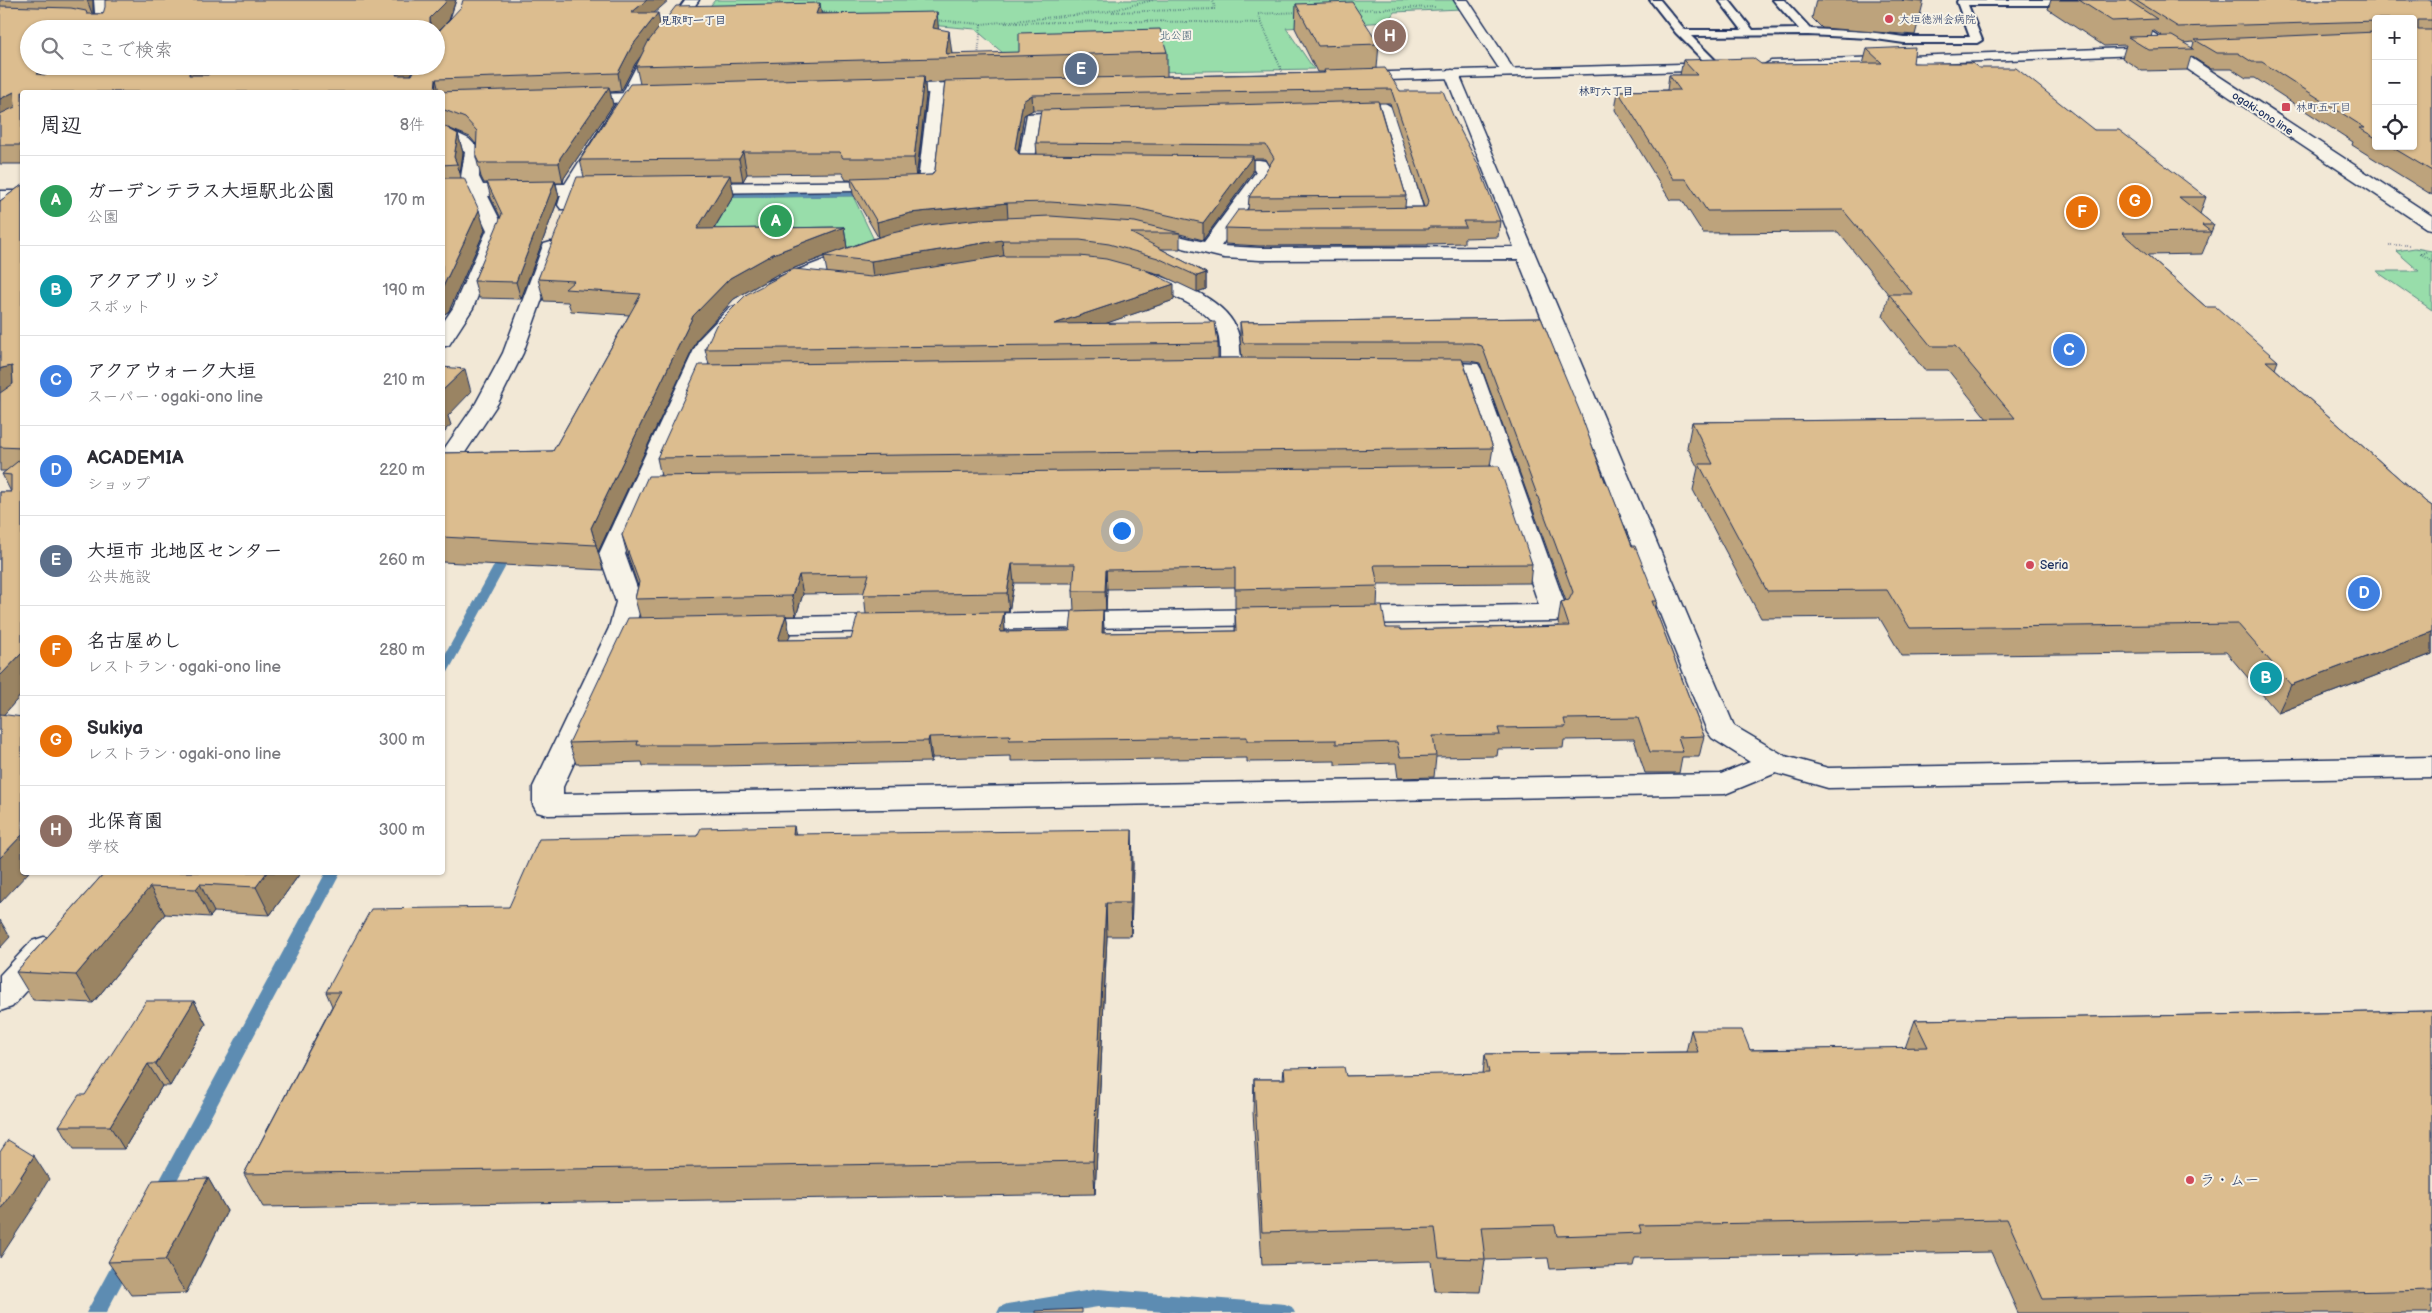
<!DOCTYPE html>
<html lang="ja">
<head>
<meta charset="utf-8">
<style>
	body { margin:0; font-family:"Balsamiq Sans","Klee One",sans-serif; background:#f2f2f3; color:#2b2b33 }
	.controls { position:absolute; right:15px; top:15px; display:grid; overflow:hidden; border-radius:5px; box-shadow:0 1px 4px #0004 }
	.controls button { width:45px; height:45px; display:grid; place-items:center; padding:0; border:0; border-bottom:1px solid #e1e1e2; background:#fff; color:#2b2b33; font:25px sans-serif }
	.you { position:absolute; left:1121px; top:530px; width:18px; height:18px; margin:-12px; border:4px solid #fff; border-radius:50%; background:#1a73e8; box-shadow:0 0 0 8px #1a73e833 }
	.badge { display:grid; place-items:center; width:32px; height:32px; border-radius:50%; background:#d1495b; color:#fff; font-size:16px; font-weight:700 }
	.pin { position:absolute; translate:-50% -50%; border:2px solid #fff; box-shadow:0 1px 5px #0006 }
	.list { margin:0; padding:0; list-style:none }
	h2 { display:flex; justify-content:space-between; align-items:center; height:65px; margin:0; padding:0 20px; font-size:21px }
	h2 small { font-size:16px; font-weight:400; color:#7c7c81 }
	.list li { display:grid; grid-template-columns:32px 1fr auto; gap:15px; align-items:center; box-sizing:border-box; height:90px; padding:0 20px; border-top:1px solid #e1e1e2 }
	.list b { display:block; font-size:19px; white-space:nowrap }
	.list p { margin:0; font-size:16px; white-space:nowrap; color:#7c7c81 }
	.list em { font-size:16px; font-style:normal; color:#7c7c81 }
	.icon { flex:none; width:28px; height:28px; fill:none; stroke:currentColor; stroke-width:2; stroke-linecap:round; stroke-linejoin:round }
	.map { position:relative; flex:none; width:2432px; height:1313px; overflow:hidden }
	.search { position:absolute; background:#fff; box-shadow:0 1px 4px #0004; left:20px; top:20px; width:425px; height:55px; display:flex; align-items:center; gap:12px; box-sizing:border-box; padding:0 18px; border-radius:28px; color:#7c7c81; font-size:19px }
	.panel { position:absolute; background:#fff; box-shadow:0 1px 4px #0004; left:20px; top:90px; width:425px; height:785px; border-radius:5px }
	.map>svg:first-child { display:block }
	.green { fill:#98ddaa; stroke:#5a8684 }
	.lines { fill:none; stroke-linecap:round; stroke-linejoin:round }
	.stream { fill:#5d8cb2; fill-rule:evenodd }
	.lane-casing { stroke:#1b2f5e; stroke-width:4 }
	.street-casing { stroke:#1b2f5e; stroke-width:3 }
	.secondary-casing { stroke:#1b2f5e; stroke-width:3 }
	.primary-casing { stroke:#1b2f5e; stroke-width:3 }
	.path { stroke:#1b2f5e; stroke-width:2; stroke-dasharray:0.5 2; stroke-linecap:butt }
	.lane { fill:#f7f3e8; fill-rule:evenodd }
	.street { fill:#f7f3e8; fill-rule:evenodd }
	.secondary { fill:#f7f3e8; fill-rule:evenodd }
	.primary { fill:#f7f3e8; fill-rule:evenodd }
	.wall { fill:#bda37b; stroke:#1b2f5e; fill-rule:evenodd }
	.shaded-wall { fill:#9a8464; stroke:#1b2f5e }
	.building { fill:#dcbd8f; stroke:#1b2f5e }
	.poi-dot { fill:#d1495b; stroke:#f7f3e8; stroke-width:2 }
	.labels { text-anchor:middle; stroke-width:4; stroke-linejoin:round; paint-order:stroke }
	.far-poi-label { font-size:11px; fill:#1b2f5e; stroke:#f7f3e8; text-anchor:start }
	.far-neighbourhood-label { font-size:11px; font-weight:bold; fill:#1b2f5e; stroke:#f7f3e8 }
	.far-park-label { font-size:11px; fill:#3a5a71; stroke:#f7f3e8 }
	.far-street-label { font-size:11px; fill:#1b2f5e; stroke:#f7f3e8 }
	.poi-label { font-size:12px; fill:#1b2f5e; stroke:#f7f3e8; text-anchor:start }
	.near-poi-label { font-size:15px; fill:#1b2f5e; stroke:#f7f3e8; text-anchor:start }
</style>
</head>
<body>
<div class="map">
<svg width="2432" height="1313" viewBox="0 0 2432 1313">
	<rect width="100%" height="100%" fill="#f2e8d6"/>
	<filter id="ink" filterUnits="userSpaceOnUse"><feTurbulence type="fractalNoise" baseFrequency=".02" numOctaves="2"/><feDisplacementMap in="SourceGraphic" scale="10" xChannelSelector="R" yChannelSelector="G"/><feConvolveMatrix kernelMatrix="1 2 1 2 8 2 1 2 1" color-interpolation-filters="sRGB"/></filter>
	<g filter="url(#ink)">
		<g class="green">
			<path d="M715,0h740l6,9 -67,3 -6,10 -102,6 28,41 -164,3 -147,-19 -28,-24 -149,-13h-124z"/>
			<path d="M853,196l23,48 -33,9 -175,-1 34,-54z"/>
			<path d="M2415,248l17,3v59l-56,-39h43l-23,-20z"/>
		</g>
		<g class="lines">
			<g class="stream">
				<path d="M869,192h3v4l-156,2 -4,-2 4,-2z"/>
				<path d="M508,548l6,3 -66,121 -6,4v-16l60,-109z"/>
				<path d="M326,872h15l-174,327 -6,3 -6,-3 -3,-5 3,-5z"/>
				<path d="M125,1252l7,2 2,6 -28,53h-20l32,-59z"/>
				<path d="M1098,1289l187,15 7,3 3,6h-117l-80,-6 -39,6h-62l3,-6 7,-3z"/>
			</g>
			<g class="lane-casing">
				<path id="lane" d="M1650,0h10l25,30h57l-23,-30h10l24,30 46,-1 -26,-29h11l27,29 58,3 35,5h66l-13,-35 1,-2h124l1,2 -5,3h-110l14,35 -5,3h-73l-35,-5 -61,-3 -117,1 31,31 -6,3 -4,-1 -36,-36z"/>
			</g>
			<g class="street-casing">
				<g id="street">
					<path d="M685,0h14l-48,65 -15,33 -52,81 -2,5 34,1 3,4 -3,4 -37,2 -6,14h-12l-3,-4 3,-10 -73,1 17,34 -32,78 -24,37 -7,2v-23l11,-16 34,-78 -16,-34h-29v-10h24l-5,-9 4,-25 -23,-14v-12l27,13 12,12 -2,26 4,8 82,-1 55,-86 17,-33z"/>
					<path d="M1454,0h14l48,73 -2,3h-10z"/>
					<path d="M1452,70l7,4 275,652 51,30 43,12 604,-11v20l-604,11 -52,-15 -51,21 -1177,21 -11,-3 -4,-7v-18l76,-159 7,-26 -17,-48 100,-215 30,-31 7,-2 7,2 3,4 -28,29 -93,213 17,48 -7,26 -72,159v7l1158,-20 29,-12 -38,-24 -5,-7 -189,-472 -258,1 -36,-2 -86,-21 -3,-4 3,-4 6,-1 60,14 52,-70 -2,-2h-38l-6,-1 -2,-4 2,-4 6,-1h43l6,1 7,11 -51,74 39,2 254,-1 -69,-173z"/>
					<path d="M937,83l8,5 -10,98 -3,4 -236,3 -6,-1 -3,-4 3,-4 6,-1 222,-2 11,-93z"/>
					<path d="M1385,103l8,5 33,110 -3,4h-39l-3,-4 3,-4 23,-1 -28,-100 -35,1 -8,-5 8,-5z"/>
					<path d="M1076,111l6,2 2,3 -2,3 -42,3 -5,37 26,1 2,4 -2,4h-41l-2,-4 9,-50z"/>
					<rect x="0" y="191" width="22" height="10"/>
					<path d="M551,242l7,2 2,4 -37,105 -25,50 -48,72 -8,2v-25l34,-49 27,-50 39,-105 2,-4z"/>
					<path d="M861,246l7,2 2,4 -2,4 -85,33 -7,2 -7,-2 -3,-4 3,-4z"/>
					<path d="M1139,270c31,8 84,27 97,58 3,6 4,15 4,22 1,8 3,16 -2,22l-7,2 -7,-2 -4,-4c0,-12 1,-27 -3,-38 -8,-24 -63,-42 -85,-50l-3,-4 3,-4z"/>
					<path d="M1427,362l51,2 3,5 87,244 -4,6 -9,2 -208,3 -9,-2 -4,-6 4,-6 9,-2 192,-3 -78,-230 -41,-3 -4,-4 4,-4z"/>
					<path d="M1272,609l9,2 4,6 -4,6 -9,2 -304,5 -9,-2 -4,-6 4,-6 9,-2z"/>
					<path d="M892,615l9,2 4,6 -4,6 -9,2 -142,3 -9,-2 -4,-6 4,-6 9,-2z"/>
					<path d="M44,937l12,4 5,9 -5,9 -44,48 -12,4v-36l32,-34z"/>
				</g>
			</g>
			<g class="secondary-casing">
				<g id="secondary">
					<path d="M2087,0h16l329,216v13l-6,-1 -261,-174 -394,15 -7,-4 7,-4 384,-14z"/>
					<path d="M1718,63l7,4 -2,3 -369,11 -7,-4 7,-4z"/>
					<path d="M981,82l8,5 -3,3 -97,5 -8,-5 8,-5z"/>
					<path d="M658,92l8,5 -3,3 -89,5 -8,-5 8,-5z"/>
				</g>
			</g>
			<g class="primary-casing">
				<path id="primary" d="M94,0h14l2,24 -2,5h-14l2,-5z"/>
			</g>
			<g class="path">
				<path d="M770,0l19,5"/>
				<path d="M1354,10l81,-3"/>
				<path d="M819,12l19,1"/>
				<path d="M1112,12l103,-3 -2,-9"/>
				<path d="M934,20l47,4 125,-12 47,-12"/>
				<path d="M1005,23l117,-2 140,2"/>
				<path d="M978,57l3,-33"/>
				<path d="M1284,76l-26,-62 42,-2"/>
				<path d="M2389,245h22"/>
				<path d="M2426,252l-5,2 11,7"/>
			</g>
			<use href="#lane" class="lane"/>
			<use href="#street" class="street"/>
			<use href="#secondary" class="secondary"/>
			<use href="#primary" class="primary"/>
		</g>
		<g class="wall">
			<path d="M0,0h93v14l363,-14 -6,19 204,-6 6,13 162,-13 117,16 13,25 215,-2v24l156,-3 1,-1h-7l-22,-44 1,-24 83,40 -2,24 23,23 54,27 46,103 -2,16 -34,1v5l-36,1v1l-168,1 -35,-2v-16l23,-19 1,-12 20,-31 -4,-7h-12v13l-50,68 -23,-6v15h-19l45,24v16l-9,3 -38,-18 -14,-4 29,30 -68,23 112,20v15h24l-2,-19v-17l301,-4 65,166 26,62 25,55 -2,8 49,127 -5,21h-17l-3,16h-34l-11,-34 -70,1 -1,8 -65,1 -1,7 -61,1 -2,20 -36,1 -2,-15 -61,2v-4l-88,1v-4l-236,3v-5l-79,2 -1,4 -214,4h-74l-1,-4 -66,2 -7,-21 71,-126 -5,-18 3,-13 -11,-32 -5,-19 39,-59 -4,-18 52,-93 -4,-16 122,-77 -3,-15 -48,18 -42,24 -36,39 -100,214 5,18 -161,-8v-109l111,-2 76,-136 -58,-4 -3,-9 -24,-1 -6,-22 46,-102 -4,-17 60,-76 -4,-18 5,-10 -6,8 -14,27 -11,1 3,13 -49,73 -1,5h-7l3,14 -38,102 -42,-1 -5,-17 27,-63 -10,-20 -4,-15h-3l-3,-6 -5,-20v-13l-6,-7 -22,-9 10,6 5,19 -3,20 1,5 24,52 -36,81 -7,5v-224h-420v72h-22zM29,29h407v37l-25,9 5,-9h-387zM945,82l-10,88 -3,5 -15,1 9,-80 -1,-13zM1379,103h11l34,104h-19l1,-11zM1033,110h8l-5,33 1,11h-18l-1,-1 6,-38zM842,173l4,7h5l2,14 25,43 -31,11 -3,-21 -130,2 20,-34 -3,-14h12l4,-7zM1463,361h7l10,2 86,238 -5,1 -3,20 1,4 -158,4 -15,-2 -9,-22 1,-22 152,-1 2,-19 -42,-98 3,-18zM1014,583h60l-1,8 1,19 -4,21 -65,1 -1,-20h5zM1235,587v44l-131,2 -1,-23h3l1,-21zM864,593l2,21 -15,25 -63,1 2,-5 -4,-19h10l7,-22z"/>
			<path d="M1816,0h108l-9,35 -93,-7 -10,-10z"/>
			<path d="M2051,0h381v195l-80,-50 1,-3 -98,-64h-9l-14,-9h-21l-20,-13 -4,14 -45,1 -20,-13 4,-13 -22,1 -56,-37zM2376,19h37v127h-37zM2153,30l9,6 -11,1zM2194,42l-2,7 -9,-6z"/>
			<path d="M1867,49l46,14 66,5 115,62 112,67 -6,17 14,11 -12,29 -55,1 59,52 72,54 -3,8 151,133 6,4v148l-154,59 -52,-61 -324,4 -23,-39 -118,1 -68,-128 5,-22 -11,-21 5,-25 295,-3 -39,-49h-24l-41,-53 6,-22 -51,-63 -135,1 -21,-33h-12l-55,-90 3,-19 49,-1 2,-15h11l3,-15 78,4h102z"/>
			<path d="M22,185v509l-18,20 -4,189v-411h11l-9,-18 5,-3h-7v-270z"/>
			<path d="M796,834l337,29 -2,73h-24l-12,258 -832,13 -19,-33 88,-168 -6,-14 183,-85 188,-71z"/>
			<path d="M105,872h196l-31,43 -56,-3 -4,5 -45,-3 -72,89 -60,-3 -17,-28z"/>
			<path d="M194,1001l12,23 -36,62h-8l-38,63h-50l-15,-23 26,-31z"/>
			<path d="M2432,1011v302h-414l-27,-61 -356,6 -2,8 -83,3 -2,-11 -63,2 -5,32 -45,-1 -4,-30 -169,4 -9,-153 1,-33h29l1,-11 62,8 137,-2 2,-20 201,-2 5,-22 59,20 155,-2 10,-28z"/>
			<path d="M208,1178l19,33 -41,82 -55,2 -23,-33z"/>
		</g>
		<g class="shaded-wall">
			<path d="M87,0h6v16z"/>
			<path d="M446,0h10l-7,20 -13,13v-4h-6v-11z"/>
			<path d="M647,0h22l-34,30 -4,-17z"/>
			<path d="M820,3l3,23 -7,-12z"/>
			<path d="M937,12l2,23 -6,-7z"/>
			<path d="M658,13l3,16 -26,35 -14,27 -3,-18 14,-27z"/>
			<path d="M949,31l3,23h-6z"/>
			<path d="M44,66h24l-24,26 -7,-18z"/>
			<path d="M197,66h26l-27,26 -7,-17v-2z"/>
			<path d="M401,66h15l-15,26 -5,-17z"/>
			<path d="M924,76l2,20 -10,83 -2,-21z"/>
			<path d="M436,79l3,13h-3l-1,-2z"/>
			<path d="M609,87l4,18 -49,73 -1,5 -4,-20 1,-5z"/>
			<path d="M14,92l8,18 -22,12v-23z"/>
			<path d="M1032,95l1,15 -9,5 -8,49 -1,-16 8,-47z"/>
			<path d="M458,134l5,19 -3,20 -3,-9 -3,-7z"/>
			<path d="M743,152l4,22 -4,7 -4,-22z"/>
			<path d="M1253,156v16l-50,68v-17z"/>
			<path d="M730,175l4,20 -33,55 -4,-21z"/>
			<path d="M555,181l4,16 -38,102 -5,-17z"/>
			<path d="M1007,203l1,16 -129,20 -2,-17 33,-9z"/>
			<path d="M479,210l6,20 -36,81 -7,5v-27z"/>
			<path d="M844,227l3,21 -71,27 -42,24 -36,39 -100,214 -7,-24 102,-212 37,-38 43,-24z"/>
			<path d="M1002,240l2,16 -131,22 -2,-17z"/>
			<path d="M1206,273v16l-9,3v-16z"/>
			<path d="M1174,284v16l-119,41 -1,-17z"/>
			<path d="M12,366l1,24 -13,11v-32l2,-1z"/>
			<path d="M465,369l6,23 -23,24 3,9 -5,4v2l-4,4v-44z"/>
			<path d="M1012,564l2,19 -5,29 -2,-19z"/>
			<path d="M1106,570l1,19 -1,21 -1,-19z"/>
			<path d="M799,575l4,19 -7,22 -4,-20z"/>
			<path d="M1103,610l1,20 -1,23 -1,-20z"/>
			<path d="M1004,612l1,20h-5z"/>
			<path d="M786,615l4,20 -8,26 -4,-21z"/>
			<path d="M2432,632v22l-154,59 13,-28z"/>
			<path d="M22,653v41l-22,25v-43z"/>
			<path d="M929,737l3,21 -1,4 -3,-21z"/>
			<path d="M794,826l7,33 -8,-25z"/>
			<path d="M1132,830l1,33 -2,73 -1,-33z"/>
			<path d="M22,835v37h7l-29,31v-45z"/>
			<path d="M267,872h34l-31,43 -14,-28z"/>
			<path d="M200,884l14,28 -4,5 -14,-28z"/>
			<path d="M150,887l15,27 -72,89 -17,-28z"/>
			<path d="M1106,903l1,33 -12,258 -2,-33z"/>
			<path d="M0,920l10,17 -10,11z"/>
			<path d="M194,1001l12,23 -36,62 -14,-22z"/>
			<path d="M148,1064l14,22 -38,63 -14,-23z"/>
			<path d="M34,1156l15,23 -12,20 1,1 -38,58v-48z"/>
			<path d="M208,1178l19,33 -41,82 -21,-33z"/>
		</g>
		<g class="building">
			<path d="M105,0h341l-1,3 -15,15v11h-401v37h15l-7,8 9,1 17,-6 3,-3h131l-8,7v2h19l10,-9h183l-5,9h16l5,-9h19v-34h2l23,-25 2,-7h184l-16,13h27l-26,33 -14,27 -182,6 -1,11 2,2 172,-5 -49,71 -1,5h-80l-3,-6 1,-26 -12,-13 -23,-9v-17h-420v53h-22v-31l15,-7 -1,-15 -14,7v-93l71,2 15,3 1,3h16l2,-7z"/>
			<path d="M1902,0h22l-1,2z"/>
			<path d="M2079,0h49l29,19 -45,2z"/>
			<path d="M2135,0h297v20h-14v10h14v141l-42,-25h23v-127h-37v2l-198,6z"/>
			<path d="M1352,2l27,42 -61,2 -22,-42z"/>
			<path d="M820,3l-4,11 121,-2 -4,16 16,3 -3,23 73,-2v-19l141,-4 7,23 -531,14 12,-24 28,-36z"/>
			<path d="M2376,32v106l-17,-10h6l-103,-66h-10l-14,-9h-21l-22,-13z"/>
			<path d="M2172,36l22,13 -45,1 -21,-13z"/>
			<path d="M1915,47l-2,16h59l7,5h37l78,62h25l87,67h-27l35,28h-12l9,7 -89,1 84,74h10l62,54h-12l160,141 6,4v126l-141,53 -53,-61 -328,4 -23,-38 -120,1 -68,-127h14l-21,-42 323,-4 -60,-72h-24l-42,-52h24l-70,-84 -136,1 -21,-32h-13l-55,-88 62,-1 -11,-15h28l-14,-15 70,-2 8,6 121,-1 -15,-14z"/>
			<path d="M1385,68l15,23h43l11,27 24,46 22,57h-37l3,6h-37v2h-169l-35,-1 13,-18 188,-3 3,-6 -38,-112 -359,6 -9,6 -8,47 4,6 234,2 -50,67 -67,-15 -86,-6 -43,1 -97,10 -33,9 -26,-44 81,-3 3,-5 10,-89 380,-8 -1,-3z"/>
			<path d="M924,76l-10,82h-71l-4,-6h-96l-4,7 -159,1 50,-76z"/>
			<path d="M1378,101l28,95 -157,1 25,-39 -8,-13 -230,-2 5,-33z"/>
			<path d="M442,125l16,9 -4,23 3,7 -15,1z"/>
			<path d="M730,175l-33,54 147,-2 -71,27 -43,24 -37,38 -102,212 5,17 -154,-8v-84l111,-2 88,-157 -76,-5 9,-8 -36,-2 39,-102z"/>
			<path d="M442,178h22l15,32 -37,79z"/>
			<path d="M555,181l-39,101 -42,-1 28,-67 -15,-32z"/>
			<path d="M22,185v263l-22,-1v-54l13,-9 -1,-18 -10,2 -2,1v-168z"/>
			<path d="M1050,216l85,6 45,11h-49l75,40 -9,3 -39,-18 -49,-14 -29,-4h-78l-131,21 -47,-5 64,-22 40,-9 52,-6z"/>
			<path d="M1003,256h77l26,3 37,10 31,15 -120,40 161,-2 3,21 -513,6 11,-24 31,-31 47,-25 77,8z"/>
			<path d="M1541,318l39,94 26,72h2l24,62h3l22,55h-5l52,135 -26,1 5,15h-33l-12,-34 -74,1 2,8 -68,1 2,7 -67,1 3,20 -36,1 -3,-15 -61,2v-4l-89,1v-4l-238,3 1,-5 -81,2 -1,4 -216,4h-75l1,-4 -69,2 59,-125 158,-3 -8,25h4l69,-1 7,-25 146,-2 -4,20 70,-1 2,-20 31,-1 -1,23 134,-2 -1,-23 147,-2 4,22h14l1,2 168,-4 -8,-24 8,-2 4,-8 -91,-246 -10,-3h-229l-3,-21z"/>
			<path d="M1231,358l231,1 31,89 -836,10 42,-93z"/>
			<path d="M442,367l23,2 -23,22z"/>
			<path d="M22,458v195l-22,23v-184h11v-17l-9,-1z"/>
			<path d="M1499,466l33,98 -158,1 4,21 -143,3v-21l-129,2 -1,21h-32l2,-27h-63l-5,29 -144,2 6,-21 -70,1 -7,21 -157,3 4,-17 -17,-47 26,-59z"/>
			<path d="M0,714l22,3v118l-22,23z"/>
			<path d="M794,826l-1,8 339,-4 -2,73h-24l-13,258 -849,13 96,-182h-14l45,-83 138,-2 30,-68 158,-3 4,-8z"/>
			<path d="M105,872h162l-11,15 -56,-3 -4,5 -46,-2 -74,88 -60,-3z"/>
			<path d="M146,1001h48l-38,63h-8l-38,62h-51l20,-31h6z"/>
			<path d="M2432,1011v279l-389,9 -36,-80 -368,6 3,8 -85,3 -2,-11 -74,2 4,32 -46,-1 -4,-30 -173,4 -8,-153h31l-1,-11 60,-1 2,9 143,-3 -4,-19 213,-2 -7,-22h51l8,20 178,-3 -13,-27z"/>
			<path d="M8,1140l26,16 -14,22 2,-1 -22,33v-58z"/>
			<path d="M208,1178l-43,82 -57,2 45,-82z"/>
			<path d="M1082,1309v4h-47v-2z"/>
		</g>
	</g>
	<g class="poi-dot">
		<circle cx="1889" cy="19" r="5"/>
		<rect x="2281" y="102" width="10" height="10" rx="2.5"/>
		<circle cx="2030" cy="565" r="5"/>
		<circle cx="2190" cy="1180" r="5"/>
	</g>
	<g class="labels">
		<g class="far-poi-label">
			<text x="1899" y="23">大垣徳洲会病院</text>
			<text x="2296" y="111">林町五丁目</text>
		</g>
		<g class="far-neighbourhood-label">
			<text x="693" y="24">見取町一丁目</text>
			<text x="1606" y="95">林町六丁目</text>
		</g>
		<g class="far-park-label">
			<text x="1176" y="39">北公園</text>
		</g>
		<g class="far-street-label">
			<text transform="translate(2263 113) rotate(33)" y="4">ogaki-ono line</text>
		</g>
		<g class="poi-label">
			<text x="2040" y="569">Seria</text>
		</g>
		<g class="near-poi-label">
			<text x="2200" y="1185">ラ・ムー</text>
		</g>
	</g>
</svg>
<div class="controls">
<button>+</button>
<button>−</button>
<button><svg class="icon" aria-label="locate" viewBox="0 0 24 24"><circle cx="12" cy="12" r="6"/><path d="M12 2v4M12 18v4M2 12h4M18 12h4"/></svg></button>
</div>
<div class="you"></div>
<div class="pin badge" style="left:776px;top:221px;background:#2e9e5b">A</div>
<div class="pin badge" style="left:2266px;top:678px;background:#0f9aa8">B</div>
<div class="pin badge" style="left:2069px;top:350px;background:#3f7fe0">C</div>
<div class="pin badge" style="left:2364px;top:593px;background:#3f7fe0">D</div>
<div class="pin badge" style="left:1081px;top:69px;background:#5c6f8a">E</div>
<div class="pin badge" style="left:2082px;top:212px;background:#e8710a">F</div>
<div class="pin badge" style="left:2135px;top:201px;background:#e8710a">G</div>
<div class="pin badge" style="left:1390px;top:36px;background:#8d6e63">H</div>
<div class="search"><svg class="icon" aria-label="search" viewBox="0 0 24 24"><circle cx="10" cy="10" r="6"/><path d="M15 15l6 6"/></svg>ここで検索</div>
<section class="panel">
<h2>周辺<small>8件</small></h2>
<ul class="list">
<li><span class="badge" style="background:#2e9e5b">A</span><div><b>ガーデンテラス大垣駅北公園</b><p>公園</p></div><em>170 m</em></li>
<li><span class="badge" style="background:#0f9aa8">B</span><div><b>アクアブリッジ</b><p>スポット</p></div><em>190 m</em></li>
<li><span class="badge" style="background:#3f7fe0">C</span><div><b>アクアウォーク大垣</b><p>スーパー · ogaki-ono line</p></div><em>210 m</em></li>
<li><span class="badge" style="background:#3f7fe0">D</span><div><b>ACADEMIA</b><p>ショップ</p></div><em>220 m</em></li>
<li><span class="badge" style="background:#5c6f8a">E</span><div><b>大垣市 北地区センター</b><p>公共施設</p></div><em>260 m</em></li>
<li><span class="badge" style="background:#e8710a">F</span><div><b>名古屋めし</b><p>レストラン · ogaki-ono line</p></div><em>280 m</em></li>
<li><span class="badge" style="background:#e8710a">G</span><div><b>Sukiya</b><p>レストラン · ogaki-ono line</p></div><em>300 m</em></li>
<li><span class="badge" style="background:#8d6e63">H</span><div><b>北保育園</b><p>学校</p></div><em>300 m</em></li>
</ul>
</section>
</div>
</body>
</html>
